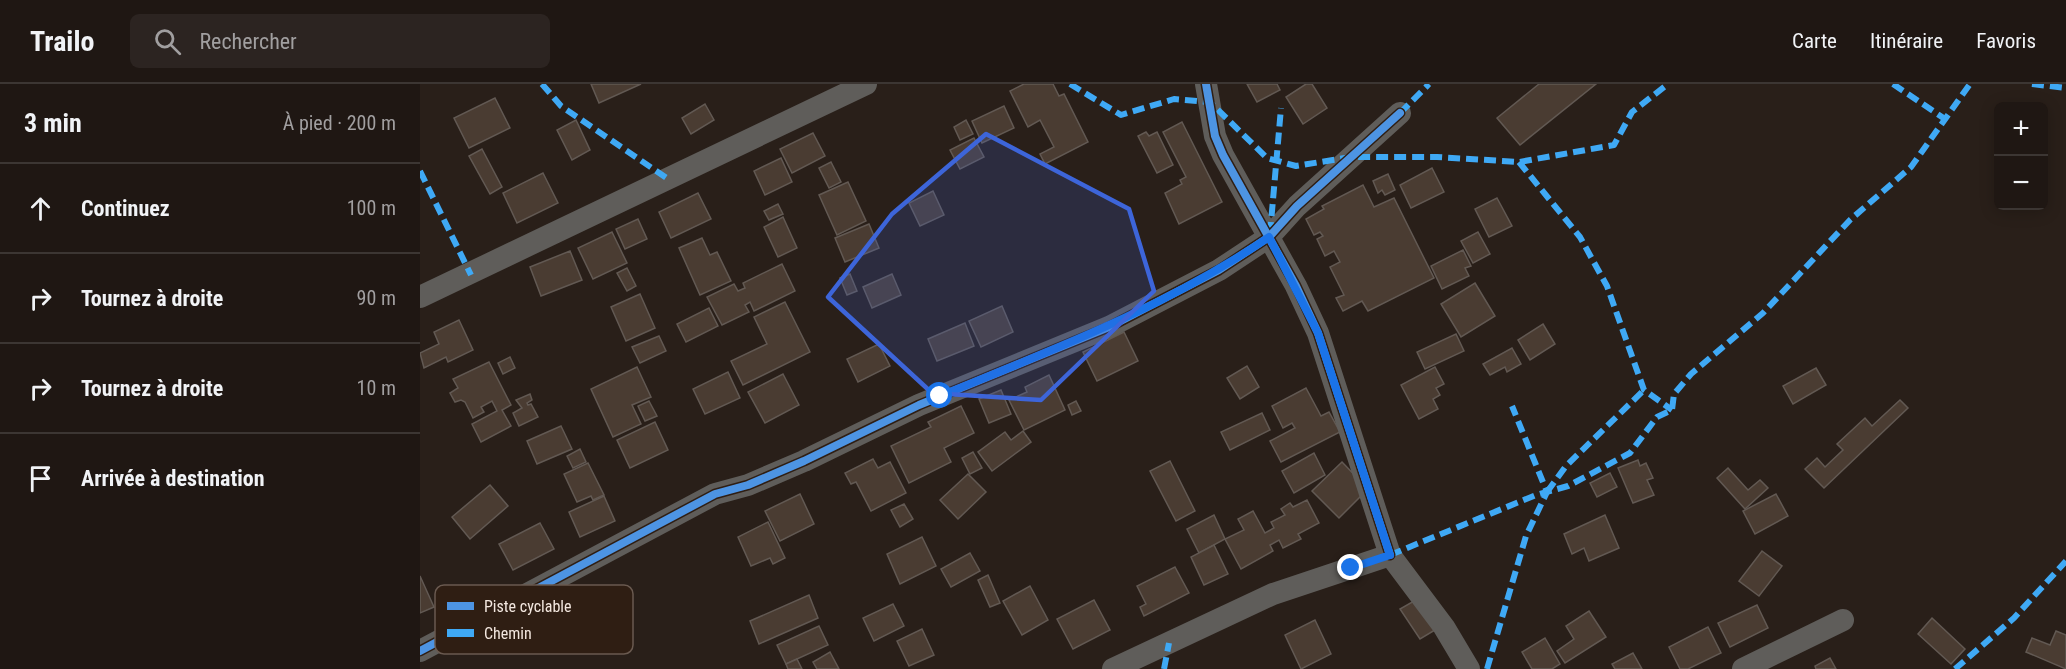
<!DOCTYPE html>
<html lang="fr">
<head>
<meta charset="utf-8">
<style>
	body { margin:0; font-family:"Roboto Condensed",sans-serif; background:#2c2421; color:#f1f3f6 }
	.controls { position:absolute; right:18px; top:18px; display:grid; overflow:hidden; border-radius:9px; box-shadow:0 3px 15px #0003 }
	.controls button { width:54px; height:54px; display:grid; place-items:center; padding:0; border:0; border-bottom:2px solid #3c3633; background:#1f1713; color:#f1f3f6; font:30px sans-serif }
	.stop { position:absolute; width:18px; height:18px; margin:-14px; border:4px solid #1a73e8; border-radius:50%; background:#fff }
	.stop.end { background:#1a73e8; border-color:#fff; box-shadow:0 2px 6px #0008 }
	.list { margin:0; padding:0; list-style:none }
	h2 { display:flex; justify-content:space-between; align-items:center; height:78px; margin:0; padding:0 24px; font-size:26px }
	h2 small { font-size:20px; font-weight:400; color:#a19fa0 }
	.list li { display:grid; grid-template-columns:39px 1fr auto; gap:18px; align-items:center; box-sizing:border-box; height:90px; padding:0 24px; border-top:2px solid #3c3633 }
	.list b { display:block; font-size:22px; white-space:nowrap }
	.list em { font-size:20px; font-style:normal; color:#a19fa0 }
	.icon { flex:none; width:33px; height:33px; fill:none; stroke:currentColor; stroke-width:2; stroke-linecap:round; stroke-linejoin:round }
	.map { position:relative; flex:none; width:1646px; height:585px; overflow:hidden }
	header { display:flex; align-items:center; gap:36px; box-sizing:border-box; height:84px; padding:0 30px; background:#1f1713; border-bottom:2px solid #3c3633 }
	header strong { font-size:28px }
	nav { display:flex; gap:33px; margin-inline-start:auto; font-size:21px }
	.search { width:420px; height:54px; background:#2c2421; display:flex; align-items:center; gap:15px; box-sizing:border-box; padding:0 21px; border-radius:9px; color:#a19fa0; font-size:22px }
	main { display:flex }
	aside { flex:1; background:#1f1713 }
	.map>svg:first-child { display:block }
	.building { fill:#4a3c32; stroke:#625953; stroke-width:1.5 }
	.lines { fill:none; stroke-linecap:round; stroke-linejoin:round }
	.street { stroke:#5f5d5a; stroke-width:22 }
	.quiet { stroke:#3fa9f5; stroke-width:6; stroke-dasharray:12 6; stroke-linecap:butt }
	.cycleway-casing { stroke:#2f1e13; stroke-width:11 }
	.cycleway { stroke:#4d94e3; stroke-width:8 }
	.route { stroke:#1a73e8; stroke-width:8 }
	.marked { fill:#3d65d9; fill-opacity:0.2; stroke:#3d65d9; stroke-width:4.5; stroke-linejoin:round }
	.key { fill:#2f1e13; stroke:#6a5a50; stroke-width:1.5 }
	.key-label { font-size:16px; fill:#f3e7df }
</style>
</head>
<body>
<header>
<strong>Trailo</strong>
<div class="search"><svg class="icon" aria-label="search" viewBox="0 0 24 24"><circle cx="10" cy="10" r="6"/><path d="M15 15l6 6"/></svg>Rechercher</div>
<nav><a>Carte</a><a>Itinéraire</a><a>Favoris</a></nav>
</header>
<main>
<aside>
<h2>3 min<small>À pied · 200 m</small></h2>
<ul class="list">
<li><svg class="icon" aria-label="ahead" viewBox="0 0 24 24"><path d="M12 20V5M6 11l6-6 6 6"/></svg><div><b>Continuez</b></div><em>100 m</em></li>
<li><svg class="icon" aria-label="right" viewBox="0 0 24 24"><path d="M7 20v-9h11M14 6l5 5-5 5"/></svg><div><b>Tournez à droite</b></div><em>90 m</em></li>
<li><svg class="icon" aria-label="right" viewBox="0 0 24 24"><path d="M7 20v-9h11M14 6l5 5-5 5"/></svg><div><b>Tournez à droite</b></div><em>10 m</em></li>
<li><svg class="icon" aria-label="arrive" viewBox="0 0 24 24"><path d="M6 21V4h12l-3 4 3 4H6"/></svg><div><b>Arrivée à destination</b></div></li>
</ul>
</aside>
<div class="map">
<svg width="1646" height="585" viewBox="0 0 1646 585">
	<rect width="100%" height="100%" fill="#291f19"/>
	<g class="building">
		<path d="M171,0h50l-42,19z"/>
		<path d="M604,0h29l6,12 5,-2 24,48 -43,22 -5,-10 14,-7 -14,-27 -12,7 -18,-36z"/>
		<path d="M827,0h30l3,6 -23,12z"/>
		<path d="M886,0h6l15,24 -24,16 -17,-27z"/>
		<path d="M1119,0h57l-76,61 -23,-27z"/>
		<path d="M75,14l15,30 -41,20 -15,-30z"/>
		<path d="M285,20l9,16 -23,14 -9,-16z"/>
		<path d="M584,22l10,22 -32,15 -10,-22z"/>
		<path d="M156,36l14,30 -18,10 -15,-30z"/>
		<path d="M546,36l7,14 -13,6 -6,-13z"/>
		<path d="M762,38l40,80 -43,22 -14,-31 17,-9 -2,-4 6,-3 -23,-45z"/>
		<path d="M726,48l3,4 8,-4 16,33 -16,8 -19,-37z"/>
		<path d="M393,49l12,23 -33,17 -12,-24z"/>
		<path d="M554,54l10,19 -24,12 -10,-19z"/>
		<path d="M62,65l20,38 -12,7 -21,-38z"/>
		<path d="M361,74l11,24 -27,13 -11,-24z"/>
		<path d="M411,78l10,20 -12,6 -10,-20z"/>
		<path d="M1012,84l12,24 -33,16 -11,-23z"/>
		<path d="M123,89l15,30 -41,20 -14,-30z"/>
		<path d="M968,90l7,16 -10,5 -3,-5 -4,3 -5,-12z"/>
		<path d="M428,98l18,39 -29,14 -18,-40z"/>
		<path d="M943,101l11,22 20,-9 40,80 -66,33 -6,-10 -19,10 -7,-13 8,-3 -14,-28 10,-5 -6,-11 -9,5 -8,-17 6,-3 -3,-4 -6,3 -8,-16 18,-10 -2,-3z"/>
		<path d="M513,107l11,24 -24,11 -11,-23z"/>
		<path d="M278,109l13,26 -40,19 -12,-26z"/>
		<path d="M1077,114l15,28 -23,11 -14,-28z"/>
		<path d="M358,120l5,10 -14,6 -5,-9z"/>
		<path d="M363,133l14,31 -19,9 -14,-30z"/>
		<path d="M218,135l9,20 -22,10 -9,-20z"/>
		<path d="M449,140l10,24 -34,14 -10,-24z"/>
		<path d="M192,148l15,31 -34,16 -15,-31z"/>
		<path d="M1058,148l12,22 -17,9 -12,-22z"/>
		<path d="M282,154l8,17 7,-3 14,29 -31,14 -21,-47z"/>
		<path d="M1043,166l8,16 -6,2 4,8 -27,13 -11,-23z"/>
		<path d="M150,167l12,29 -41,16 -11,-29z"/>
		<path d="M362,180l13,27 -41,20 -4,-9 -5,3 4,7 -27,13 -15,-28 27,-13 4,7 7,-3 -2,-5z"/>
		<path d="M207,184l9,18 -9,5 -10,-18z"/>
		<path d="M430,190l7,17 -10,4 -7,-17z"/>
		<path d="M472,190l9,21 -29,13 -9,-21z"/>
		<path d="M1055,199l20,33 -34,21 -20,-33z"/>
		<path d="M220,210l15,34 -29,13 -15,-34z"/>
		<path d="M365,218l25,50 -67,33 -12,-24 36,-17 -13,-27z"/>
		<path d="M582,222l11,26 -32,15 -12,-26z"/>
		<path d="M289,224l9,18 -32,16 -9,-18z"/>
		<path d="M39,236l14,30 -25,12 -2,-5 -22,11 -4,-15 19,-9 -5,-12z"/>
		<path d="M545,239l9,23 -37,15 -9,-22z"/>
		<path d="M1123,240l12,20 -25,16 -12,-20z"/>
		<path d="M704,248l14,29 -41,20 -14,-29z"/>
		<path d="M1036,250l8,17 -39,18 -8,-17z"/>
		<path d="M239,252l7,15 -26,12 -8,-16z"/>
		<path d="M459,260l11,22 -32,16 -11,-23z"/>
		<path d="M1092,264l9,16 -14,8 -2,-5 -15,8 -7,-11z"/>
		<path d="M90,273l5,11 -12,6 -5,-11z"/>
		<path d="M69,278l22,43 -9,5 9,16 -30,16 -9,-18 25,-13 -5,-10 -11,6 3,5 -11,6 -8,-16 -4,-2 -6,2 -5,-9 8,-5 -5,-9z"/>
		<path d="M827,282l12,21 -19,12 -13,-21z"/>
		<path d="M217,283l14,30 -19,8 9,19 -28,13 -22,-48z"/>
		<path d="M1015,283l9,17 -8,4 4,7 -7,4 5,10 -19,10 -18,-34z"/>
		<path d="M1396,284l10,17 -33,19 -10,-18z"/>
		<path d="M308,288l12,26 -35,16 -12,-25z"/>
		<path d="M363,290l16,31 -34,18 -17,-31z"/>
		<path d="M629,291l16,35 -41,20 -15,-30 18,-8 -2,-5z"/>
		<path d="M886,304l15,28 8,-4 11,20 -59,30 -11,-21 25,-13 -3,-5 -9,5 -11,-22z"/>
		<path d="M581,306l10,24 -22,9 -10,-24z"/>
		<path d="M110,310l2,6 -5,3 1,2 3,-1 7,13 -19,9 -6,-13 9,-5 -6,-8z"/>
		<path d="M1480,316l8,8 -84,80 -19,-19 12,-11 8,9 18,-17 -6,-6 28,-26 7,8z"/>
		<path d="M229,317l8,15 -12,5 -7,-15z"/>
		<path d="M656,317l5,10 -9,4 -4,-10z"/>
		<path d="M541,322l13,27 -30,15 7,14 -42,21 -18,-37 40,-19 -3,-5z"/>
		<path d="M842,329l8,17 -40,20 -9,-18z"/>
		<path d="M235,338l13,28 -38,18 -13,-28z"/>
		<path d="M141,342l11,23 -35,15 -10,-23z"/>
		<path d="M603,347l8,11 -39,29 -14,-19 27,-20 6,8z"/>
		<path d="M160,365l6,13 -13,6 -6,-12z"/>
		<path d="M553,368l9,16 -12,6 -8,-16z"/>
		<path d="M894,369l11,22 -31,18 -12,-22z"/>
		<path d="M453,375l5,9 12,-6 16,31 -35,18 -15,-29 -5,2 -6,-11z"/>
		<path d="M1218,376l2,6 6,-3 7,15 -6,2 7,15 -21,8 -15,-35z"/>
		<path d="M750,377l25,50 -19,10 -26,-50z"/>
		<path d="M922,378l26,27 -29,29 -27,-27z"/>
		<path d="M168,379l16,32 -11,5 -2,-4 -14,6 -13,-28z"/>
		<path d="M1308,384l20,22 12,-10 8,8 -23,21 -28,-31z"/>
		<path d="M1190,389l7,14 -20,10 -7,-14z"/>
		<path d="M548,390l18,18 -28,27 -18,-19z"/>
		<path d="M70,401l18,21 -38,33 -18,-22z"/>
		<path d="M380,410l14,30 -34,17 -15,-30z"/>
		<path d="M1356,410l12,22 -33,18 -12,-23z"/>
		<path d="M184,412l11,25 -35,16 -11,-25z"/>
		<path d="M887,416l12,23 -21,11 3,5 -18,9 -4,-8 -9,5 3,6 -32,18 -16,-30 19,-9 -6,-11 15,-8 12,22 9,-5 -3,-6 14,-7 -4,-6 9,-6 3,4z"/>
		<path d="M484,420l9,15 -13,8 -9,-17z"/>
		<path d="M794,431l11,24 -26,14 -12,-24z"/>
		<path d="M1185,431l14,33 -30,13 -5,-13 -12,6 -8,-20z"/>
		<path d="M348,438l17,36 -12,6 -3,-6 -19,8 -13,-29z"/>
		<path d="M120,439l14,26 -41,21 -14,-26z"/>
		<path d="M502,453l14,29 -36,18 -13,-30z"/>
		<path d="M794,461l14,29 -24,11 -13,-28z"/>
		<path d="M1342,467l20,15 -23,30 -20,-15z"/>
		<path d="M550,469l10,18 -29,16 -10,-18z"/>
		<path d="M755,483l14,26 -45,23 -4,-9 6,-3 -9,-18z"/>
		<path d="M568,491l12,28 -10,4 -12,-27z"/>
		<path d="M0,492l14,31 -14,6z"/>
		<path d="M610,502l18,34 -26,15 -19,-34z"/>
		<path d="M389,511l9,23 -59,26 -9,-23z"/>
		<path d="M1001,513l19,30 -20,12 -20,-30z"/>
		<path d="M674,516l16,30 -37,19 -16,-30z"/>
		<path d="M473,520l11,22 -30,15 -11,-23z"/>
		<path d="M1337,521l11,23 -38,19 -12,-24z"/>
		<path d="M1169,527l17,26 -41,26 -8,-12 17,-12 -8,-13z"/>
		<path d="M1512,534l33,31 -14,15 -33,-30z"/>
		<path d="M895,536l16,34 -30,15 -16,-34z"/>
		<path d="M399,542l9,19 -42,19 -9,-19z"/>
		<path d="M1288,543l13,26 -33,16h-8l-11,-22z"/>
		<path d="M502,545l12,26 -25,11 -12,-25z"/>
		<path d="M1636,547l10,4v34l-40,-17 6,-14 18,7z"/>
		<path d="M1125,554l15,26 -8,5h-20l-10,-17z"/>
		<path d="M410,568l9,17h-22l-4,-7z"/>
		<path d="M1213,569l9,16h-27l-3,-5z"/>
		<path d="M1410,574l6,11h-20l-1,-3z"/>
		<path d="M377,575l5,10h-14l-2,-5z"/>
	</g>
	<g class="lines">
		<g class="street">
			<path d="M786,0l9,52 8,19 73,131 22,47 72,222"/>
			<path d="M0,213l446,-213"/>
			<path d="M0,567l295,-157 33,-9 56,-24 115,-56 190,-78 110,-57 50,-33 28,-31 103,-93"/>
			<path d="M693,585l160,-75 117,-39 54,72 25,42"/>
			<path d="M1323,585l100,-49"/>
		</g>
		<g class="quiet">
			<path d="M122,0l19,22 107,73"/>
			<path d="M650,0l51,31 53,-16 36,3 57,56 29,8 55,-9h86l82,5 95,-17 18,-33 36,-28"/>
			<path d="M1473,0l52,35"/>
			<path d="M1612,0l34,4"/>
			<path d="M980,29l29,-29"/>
			<path d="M1099,78l61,75 27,49 37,104 28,20"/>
			<path d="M0,87l51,104"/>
			<path d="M850,150l11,-126"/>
			<path d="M1127,408l19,-26 78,-76"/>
			<path d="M970,471l146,-60 32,-9 62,-33 27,-36 15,-7 2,-16 17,-20 72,-61 87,-93 61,-53 59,-83"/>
			<path d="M744,585l5,-26"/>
			<path d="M1067,585l39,-133 21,-44 -35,-86"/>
			<path d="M1535,585l59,-51 52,-57"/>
		</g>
		<g class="cycleway-casing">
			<g id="cycleway">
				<path d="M786,0l9,52 8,19 73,131 22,47 72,222"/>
				<path d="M0,567l295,-157 33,-9 56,-24 115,-56 190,-78 110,-57 50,-33 28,-31 103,-93"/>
			</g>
		</g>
		<use href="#cycleway" class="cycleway"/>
	</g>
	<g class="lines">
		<path class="route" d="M520,312c115,-47 226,-89 329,-159l49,96 72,222 -39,13"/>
	</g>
	<path class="marked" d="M566,50l143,75 25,82 -113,109 -109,-7 -104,-96 64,-83z"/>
	<rect x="15" y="501" width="198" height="69" rx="9" class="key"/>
	<rect x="27" y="518" width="27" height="8" fill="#4d94e3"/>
	<rect x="27" y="545" width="27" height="8" fill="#3fa9f5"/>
	<g class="key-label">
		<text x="64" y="528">Piste cyclable</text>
		<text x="64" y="555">Chemin</text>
	</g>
</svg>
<div class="controls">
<button>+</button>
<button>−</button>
</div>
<div class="stop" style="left:520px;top:312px"></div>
<div class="stop end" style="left:931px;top:484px"></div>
</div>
</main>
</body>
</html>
